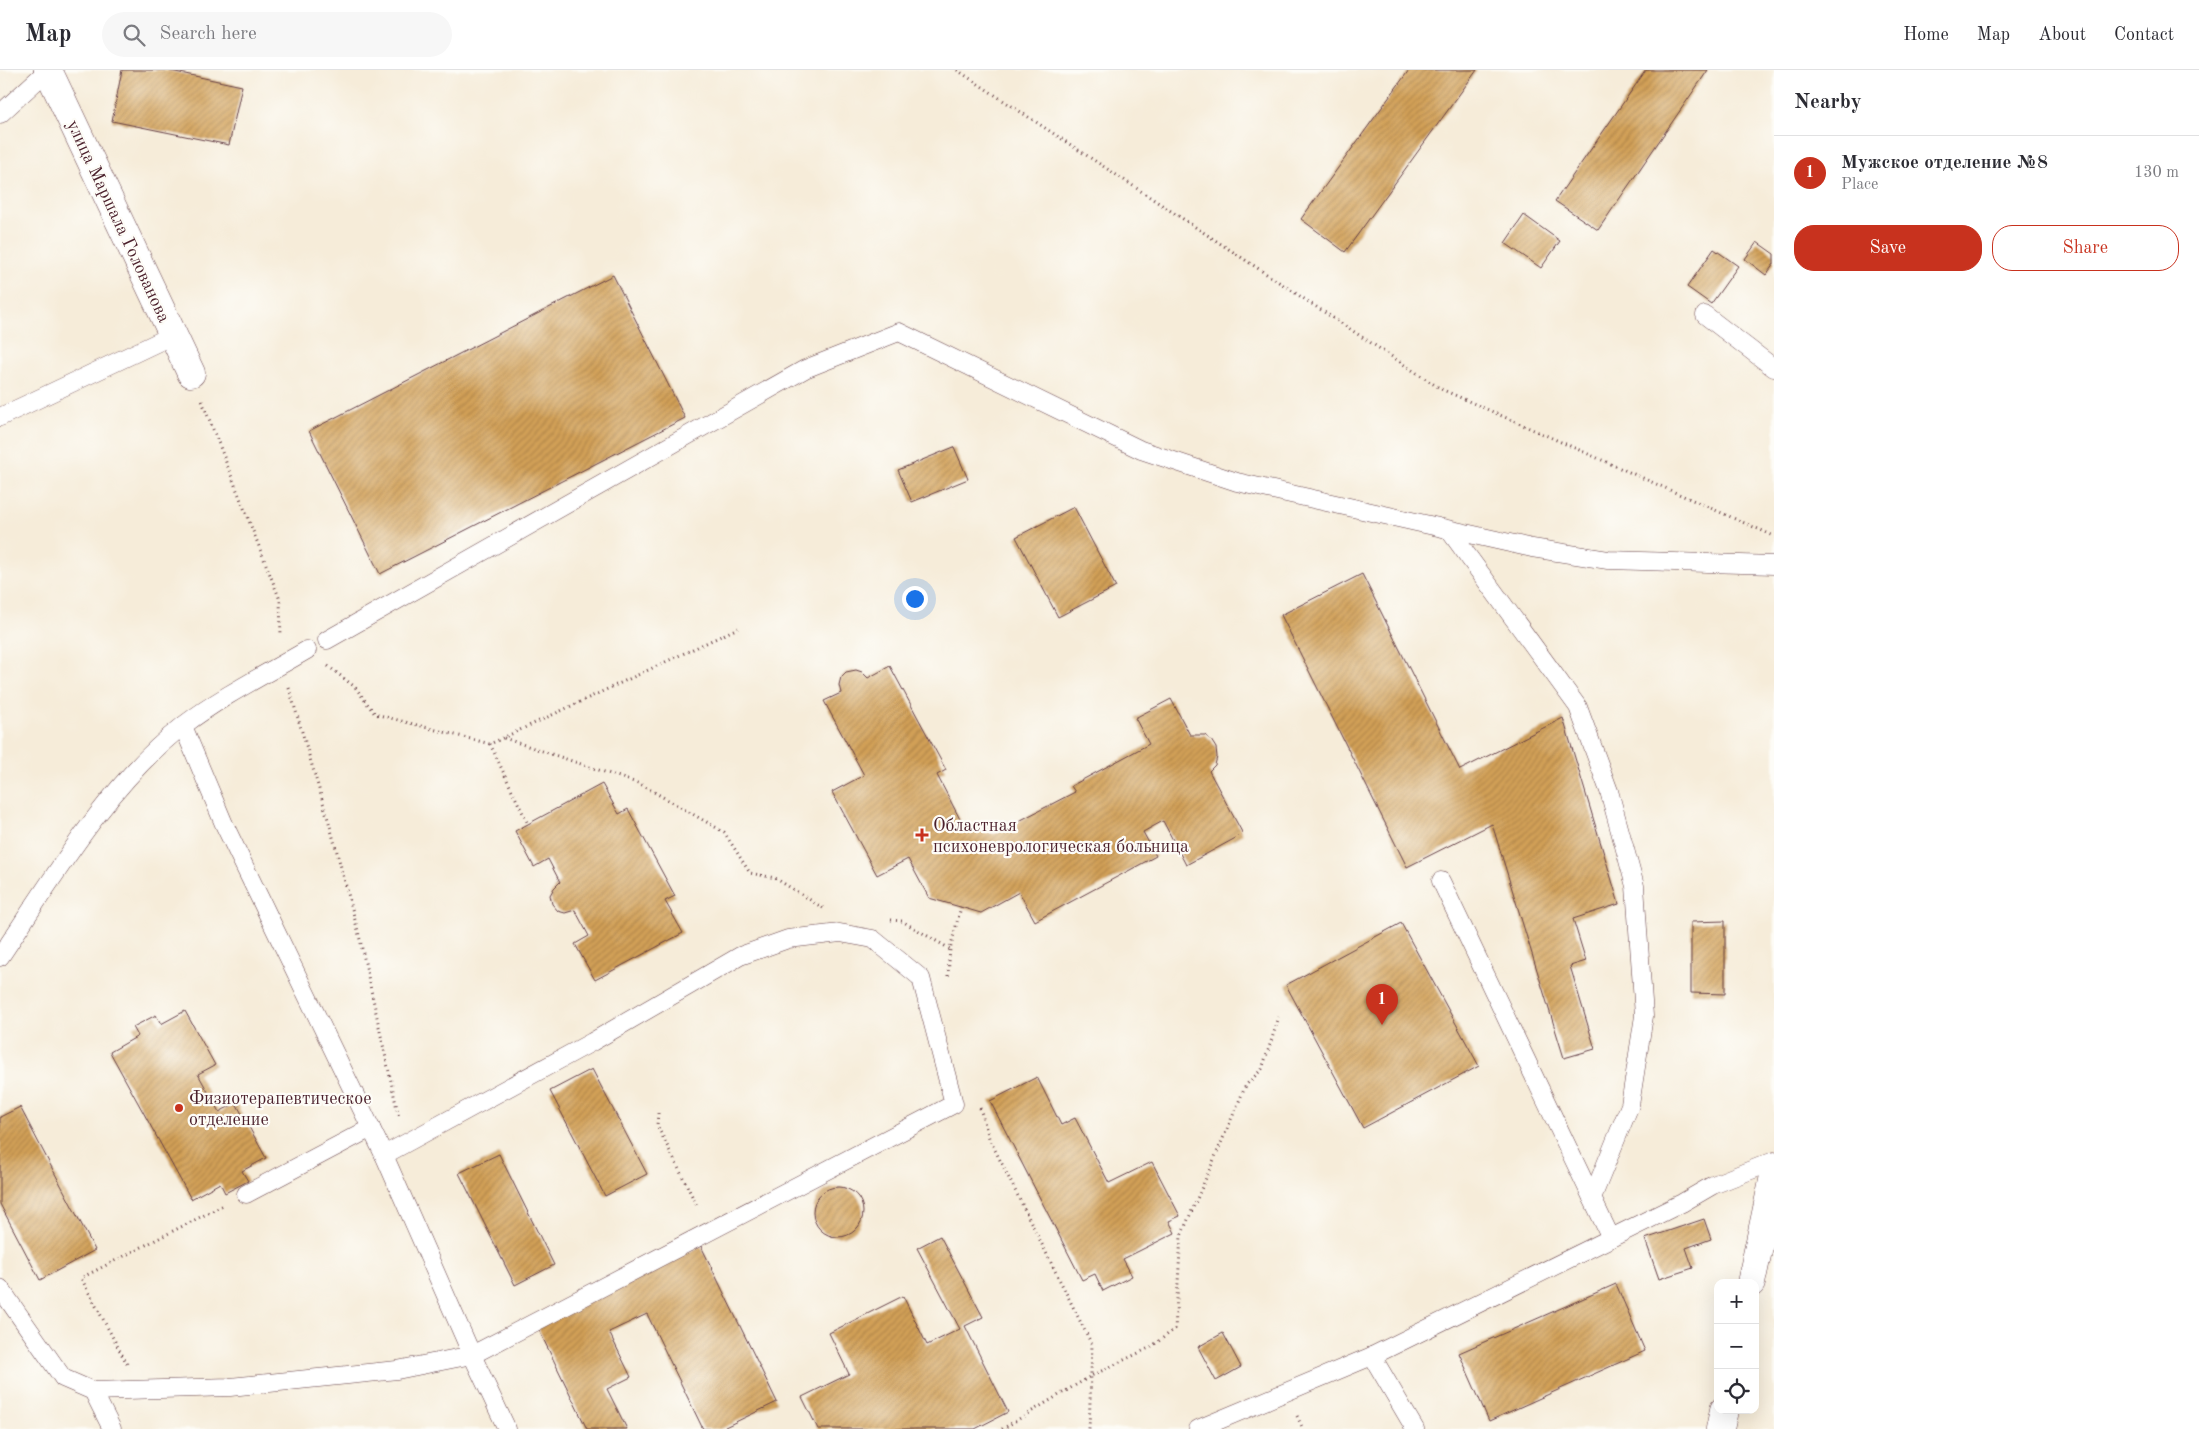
<!DOCTYPE html>
<html lang="en">
<head>
<meta charset="utf-8">
<style>
	body { margin:0; font-family:"Old Standard TT",serif; background:#f7f7f7; color:#2b2b33 }
	.controls { position:absolute; right:15px; bottom:15px; display:grid; overflow:hidden; border-radius:10px; box-shadow:0 5px 20px #0002 }
	.controls button { width:45px; height:45px; display:grid; place-items:center; padding:0; border:0; border-bottom:1px solid #e1e1e2; background:#fff; color:#2b2b33; font:25px sans-serif }
	.you { position:absolute; left:914px; top:528px; width:18px; height:18px; margin:-12px; border:4px solid #fff; border-radius:50%; background:#1a73e8; box-shadow:0 0 0 8px #1a73e833 }
	.badge { display:grid; place-items:center; width:32px; height:32px; border-radius:50%; background:#c8321e; color:#fff; font-size:16px; font-weight:700 }
	.pin { position:absolute; translate:-50% -41px; filter:drop-shadow(0 1px 2px #0008) }
	.pin::after { content:''; position:absolute; top:26px; width:18px; height:15px; background:inherit; clip-path:polygon(0 0,100% 0,50% 100%) }
	.list { margin:0; padding:0; list-style:none }
	h2 { display:flex; justify-content:space-between; align-items:center; height:65px; margin:0; padding:0 20px; font-size:21px }
	h2 small { font-size:16px; font-weight:400; color:#7c7c81 }
	.list li { display:grid; grid-template-columns:32px 1fr auto; gap:15px; align-items:center; box-sizing:border-box; height:75px; padding:0 20px; border-top:1px solid #e1e1e2 }
	.list b { display:block; font-size:19px; white-space:nowrap }
	.list p { margin:0; font-size:16px; white-space:nowrap; color:#7c7c81 }
	.list em { font-size:16px; font-style:normal; color:#7c7c81 }
	.actions { display:flex; gap:10px; padding:15px 20px }
	.actions a { flex:1; padding:11px 0; border:1px solid #c8321e; border-radius:20px; text-align:center; font-size:18px; color:#c8321e }
	.actions .main { background:#c8321e; color:#fff }
	.icon { flex:none; width:28px; height:28px; fill:none; stroke:currentColor; stroke-width:2; stroke-linecap:round; stroke-linejoin:round }
	.map { position:relative; flex:none; width:1774px; height:1359px; overflow:hidden }
	header { display:flex; align-items:center; gap:30px; box-sizing:border-box; height:70px; padding:0 25px; background:#fff; border-bottom:1px solid #e1e1e2 }
	header strong { font-size:24px }
	nav { display:flex; gap:28px; margin-inline-start:auto; font-size:18px }
	.search { width:350px; height:45px; background:#f7f7f7; display:flex; align-items:center; gap:12px; box-sizing:border-box; padding:0 18px; border-radius:28px; color:#7c7c81; font-size:19px }
	main { display:flex }
	aside { flex:1; background:#fff }
	.map>svg:first-child { display:block }
	.building { fill:url(#building-hatch) }
	.lines { fill:none; stroke-linecap:round; stroke-linejoin:round }
	.service-casing { stroke:#643e45; stroke-width:19 }
	.minor-casing { stroke:#643e45; stroke-width:29 }
	.path { stroke:#643e45; stroke-width:3; stroke-dasharray:1 4; stroke-linecap:butt }
	.service { stroke:#fff; stroke-width:18 }
	.minor { stroke:#fff; stroke-width:28 }
	.poi-dot { fill:#c8321e; stroke:#fdfcf7; stroke-width:2 }
	.labels { text-anchor:middle; stroke-width:4.5; stroke-linejoin:round; paint-order:stroke }
	.street-label { font-size:18px; fill:#4a1f2b; stroke:#fdfcf7 }
	.poi-label { font-size:18px; fill:#4a1f2b; stroke:#fdfcf7; text-anchor:start }
</style>
</head>
<body>
<header>
<strong>Map</strong>
<div class="search"><svg class="icon" aria-label="search" viewBox="0 0 24 24"><circle cx="10" cy="10" r="6"/><path d="M15 15l6 6"/></svg>Search here</div>
<nav><a>Home</a><a>Map</a><a>About</a><a>Contact</a></nav>
</header>
<main>
<div class="map">
<svg width="1774" height="1359" viewBox="0 0 1774 1359">
	<defs>
		<pattern id="building-hatch" width="6" height="6" patternUnits="userSpaceOnUse" patternTransform="scale(1.25)"><rect width="6" height="6" fill="#d2a057"/><path d="M-1 1l2-2M0 6l6-6M5 7l2-2" fill="none" stroke="#ac8248"/></pattern>
	</defs>
	<rect width="100%" height="100%" fill="#fdfcf7"/>
	<filter id="ink" filterUnits="userSpaceOnUse"><feTurbulence type="fractalNoise" baseFrequency=".02" numOctaves="2"/><feDisplacementMap in="SourceGraphic" scale="10" xChannelSelector="R" yChannelSelector="G"/><feConvolveMatrix kernelMatrix="1 2 1 2 8 2 1 2 1" color-interpolation-filters="sRGB"/></filter>
	<filter id="wash" filterUnits="userSpaceOnUse"><feTurbulence type="fractalNoise" baseFrequency=".0096" numOctaves="4" result="noise"/><feDisplacementMap in="SourceGraphic" scale="20" xChannelSelector="R" yChannelSelector="G"/><feGaussianBlur stdDeviation="1.12" result="paint"/><feColorMatrix in="noise" values="0 0 0 0 0 0 0 0 0 0 0 0 0 0 0 0 0 1.4 0 .05"/><feComposite in="paint" operator="in"/></filter>
	<g filter="url(#wash)">
		<rect width="100%" height="100%" fill="#f6ecd9"/>
		<g id="blocks">
			<g class="building">
				<path d="M122,0h44l76,16 -13,59 -117,-24z"/>
				<path d="M1409,0h68l-132,182 -44,-33z"/>
				<path d="M1646,0h62l-110,160 -43,-29z"/>
				<path d="M1524,145l36,26 -19,27 -36,-25z"/>
				<path d="M1757,172l17,12v10l-8,11 -21,-16z"/>
				<path d="M1714,179l24,17 -27,38 -24,-17z"/>
				<path d="M613,205l72,143 -305,156 -71,-143z"/>
				<path d="M954,377l14,32 -56,23 -14,-32z"/>
				<path d="M1074,437l42,80 -58,30 -42,-80z"/>
				<path d="M1362,504l98,196 103,-52 56,186 -46,15 13,42 -16,5 25,83 -31,9 -72,-234 -85,43 -126,-252z"/>
				<path d="M890,596l56,104 -9,5 26,50 31,9 81,-42 -4,-6 78,-42 -14,-26 36,-19 19,36h15l6,5 5,8 1,9 -2,8 -6,6 34,63 -57,31 -23,-44 -20,11 13,24 -121,65 -16,-29 -38,21 -52,-15 -21,-39 -31,16 -45,-83 32,-17 -40,-74 17,-8 -2,-8 2,-8 5,-5 10,-2 6,2 6,6z"/>
				<path d="M602,714l17,30 9,-5 47,87 -10,5 18,32 -88,47 -20,-36 14,-8 -14,-26 -10,3 -7,-2 -6,-7 -2,-9 4,-7 6,-6 -12,-23 -14,8 -19,-36z"/>
				<path d="M1725,851v73l-34,-1v-71z"/>
				<path d="M1401,853l78,143 -116,62 -77,-143z"/>
				<path d="M185,941l30,54 -17,9 21,38 17,-9 30,55 -24,13 6,10 -23,12 -5,-10 -29,16 -81,-147 28,-16 -5,-9 23,-12 5,9z"/>
				<path d="M592,999l55,105 -42,22 -55,-105z"/>
				<path d="M1037,1007l24,48 14,-7 34,65 43,-21 28,54 -11,5 6,12 -52,26 9,17 -29,15 -8,-17 -13,6 -92,-179z"/>
				<path d="M20,1037l75,143 -55,30 -40,-76v-87z"/>
				<path d="M499,1084l55,111 -39,20 -56,-112z"/>
				<circle cx="838" cy="1142" r="25"/>
				<path d="M1704,1149l7,20 -25,9 7,20 -34,11 -14,-40z"/>
				<path d="M940,1166l43,81 -18,9 43,86 -33,17h-157l-16,-32 47,-23 -20,-41 74,-37 24,49 33,-16 -43,-81z"/>
				<path d="M701,1176l76,156 -56,27h-18l-56,-115 -38,18 22,45 -24,12 20,40h-40l-50,-103z"/>
				<path d="M1616,1214l29,67 -156,70 -30,-68z"/>
				<path d="M1223,1263l18,34 -25,14 -18,-34z"/>
			</g>
		</g>
	</g>
	<g filter="url(#ink)">
		<use href="#blocks" fill-opacity="0" stroke="#643e45" stroke-width="1"/>
		<g class="lines">
			<g class="service-casing">
				<g id="service">
					<path d="M0,44l48,-44"/>
					<path d="M1705,245l69,53"/>
					<path d="M0,347l173,-82"/>
					<path d="M1449,460l129,177 31,84 26,95 9,130 -14,89 -38,93"/>
					<path d="M327,570l478,-271 94,-37 242,118 96,32 295,66 76,12 166,5"/>
					<path d="M183,656l41,98 160,331 88,200 35,74"/>
					<path d="M1441,811l170,357"/>
					<path d="M0,887c52,-77 109,-175 184,-232 38,-29 82,-51 123,-75"/>
					<path d="M246,1124l125,-66"/>
					<path d="M0,1218l63,90 30,13 137,-4 167,-17 75,-15 482,-251 -33,-126 -48,-39 -33,-6 -52,6 -48,17 -148,86 -208,113"/>
					<path d="M1372,1286l43,73"/>
					<path d="M93,1321l19,38"/>
					<path d="M1198,1359l174,-73 310,-153 31,-18 61,-24"/>
				</g>
			</g>
			<g class="minor-casing">
				<g id="minor">
					<path d="M48,0l143,303"/>
					<path d="M1751,1213l23,-107"/>
					<path d="M1720,1359l4,-19"/>
				</g>
			</g>
			<g class="path">
				<path d="M957,0l484,319 333,147"/>
				<path d="M202,331l78,199 1,35"/>
				<path d="M328,596l27,21 20,27 115,30 248,-116"/>
				<path d="M289,618l41,138 29,109 40,183"/>
				<path d="M504,668l136,46 84,48 26,41 25,5 48,30"/>
				<path d="M490,674l38,80"/>
				<path d="M891,850l11,1 48,28"/>
				<path d="M948,906l2,-27 11,-42"/>
				<path d="M980,1038l9,30 103,207 -3,84"/>
				<path d="M658,1043l-1,12 41,83"/>
				<path d="M127,1294l-46,-86 143,-73"/>
				<path d="M1297,1346l6,13"/>
				<path d="M1002,1359l89,-53 60,-29 24,-18 6,-93 65,-151 16,-16 17,-52"/>
			</g>
			<use href="#service" class="service"/>
			<use href="#minor" class="minor"/>
		</g>
	</g>
	<g class="poi-dot">
		<path d="M919.5 757.5h5v5h5v5h-5v5h-5v-5h-5v-5h5z"/>
		<circle cx="179" cy="1038" r="5"/>
	</g>
	<g class="labels">
		<g class="street-label">
			<text transform="translate(119 151) rotate(65)" y="6">улица Маршала Голованова</text>
		</g>
		<g class="poi-label">
			<text x="933" y="761">Областная<tspan x="933" dy="21">психоневрологическая больница</tspan></text>
			<text x="189" y="1034">Физиотерапевтическое<tspan x="189" dy="21">отделение</tspan></text>
		</g>
	</g>
</svg>
<div class="controls">
<button>+</button>
<button>−</button>
<button><svg class="icon" aria-label="locate" viewBox="0 0 24 24"><circle cx="12" cy="12" r="6"/><path d="M12 2v4M12 18v4M2 12h4M18 12h4"/></svg></button>
</div>
<div class="you"></div>
<div class="pin badge" style="left:1382px;top:955px">1</div>
</div>
<aside>
<h2>Nearby<small></small></h2>
<ul class="list">
<li><span class="badge">1</span><div><b>Мужское отделение №8</b><p>Place</p></div><em>130 m</em></li>
</ul>
<div class="actions"><a class="main">Save</a><a>Share</a></div>
</aside>
</main>
</body>
</html>
